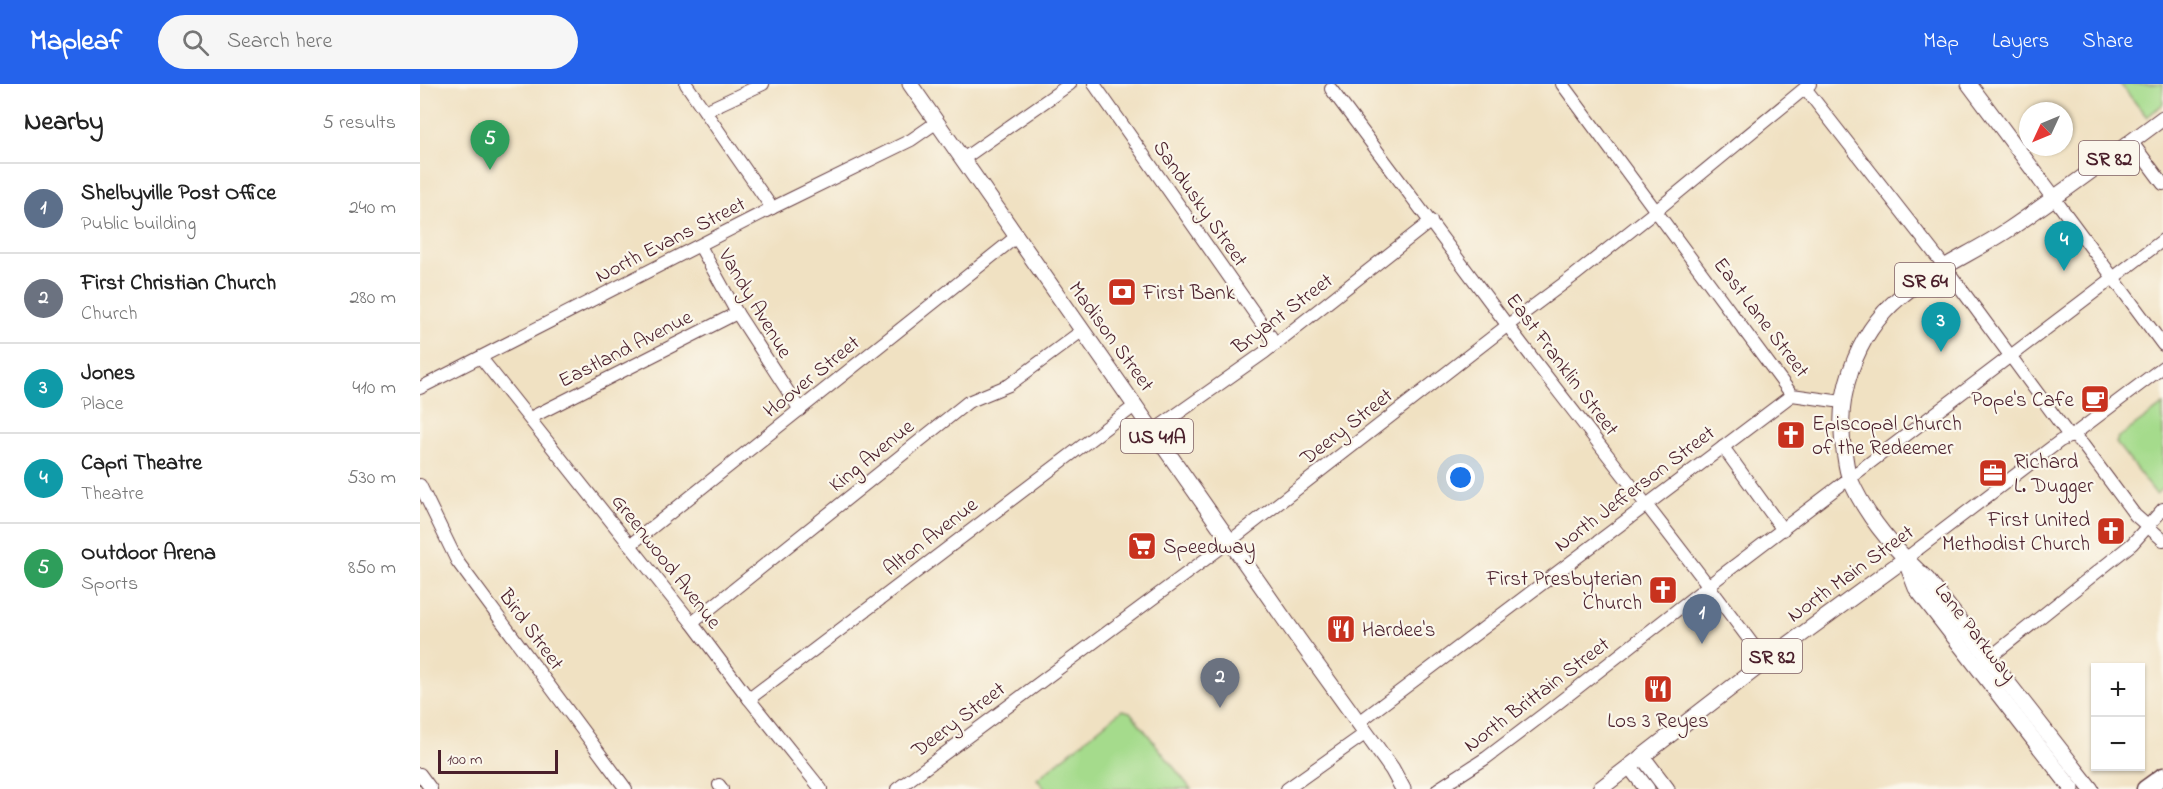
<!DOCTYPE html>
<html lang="en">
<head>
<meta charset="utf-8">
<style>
	body { margin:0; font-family:"Indie Flower",sans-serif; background:#f6f6f6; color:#222 }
	.controls { position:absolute; right:18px; bottom:18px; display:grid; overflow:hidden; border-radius:0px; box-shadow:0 2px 4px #0004 }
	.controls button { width:54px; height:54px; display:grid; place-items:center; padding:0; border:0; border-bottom:2px solid #e0e0e0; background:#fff; color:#222; font:30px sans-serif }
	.compass { position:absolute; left:1599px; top:18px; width:54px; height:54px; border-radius:50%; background:#fff; box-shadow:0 2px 4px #0004; rotate:226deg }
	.scale { position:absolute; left:18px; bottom:15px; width:120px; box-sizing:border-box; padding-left:6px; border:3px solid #4a1f2b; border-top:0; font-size:16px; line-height:21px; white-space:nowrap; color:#4a1f2b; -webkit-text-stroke:4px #fbf7ec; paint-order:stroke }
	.you { position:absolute; left:1041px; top:394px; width:21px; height:21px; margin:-15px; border:4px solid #fff; border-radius:50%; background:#1a73e8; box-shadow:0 0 0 9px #1a73e833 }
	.badge { display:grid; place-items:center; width:39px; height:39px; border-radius:50%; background:#2563eb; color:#fff; font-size:20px; font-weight:700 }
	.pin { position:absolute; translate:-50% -50px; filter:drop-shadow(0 2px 3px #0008) }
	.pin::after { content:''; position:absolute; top:32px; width:21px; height:18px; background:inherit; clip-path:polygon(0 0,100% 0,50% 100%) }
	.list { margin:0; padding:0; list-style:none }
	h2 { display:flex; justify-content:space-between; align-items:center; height:78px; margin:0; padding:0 24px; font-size:26px }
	h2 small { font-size:20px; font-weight:400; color:#767676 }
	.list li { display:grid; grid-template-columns:39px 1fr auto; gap:18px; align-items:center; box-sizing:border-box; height:90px; padding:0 24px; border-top:2px solid #e0e0e0 }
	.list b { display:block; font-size:22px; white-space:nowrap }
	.list p { margin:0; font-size:20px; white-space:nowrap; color:#767676 }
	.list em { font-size:20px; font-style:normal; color:#767676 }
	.icon { flex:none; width:33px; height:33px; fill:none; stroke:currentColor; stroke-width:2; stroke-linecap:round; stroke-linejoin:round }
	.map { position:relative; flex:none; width:1743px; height:705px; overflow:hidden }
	header { display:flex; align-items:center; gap:36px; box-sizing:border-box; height:84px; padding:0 30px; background:#2563eb; color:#fff }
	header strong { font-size:28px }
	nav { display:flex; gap:33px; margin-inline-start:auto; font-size:21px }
	.search { width:420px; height:54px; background:#f6f6f6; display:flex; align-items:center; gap:15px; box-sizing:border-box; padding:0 21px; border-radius:33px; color:#767676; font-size:22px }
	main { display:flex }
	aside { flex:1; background:#fff }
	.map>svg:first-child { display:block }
	.green { fill:#a5db8c; stroke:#787d5c; stroke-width:1.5 }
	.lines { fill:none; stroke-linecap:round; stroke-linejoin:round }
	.minor-casing { stroke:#633c42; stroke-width:14 }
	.major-casing { stroke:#633c42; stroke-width:17 }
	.highway-casing { stroke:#633c42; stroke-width:19 }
	.minor { stroke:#fff; stroke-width:12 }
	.major { stroke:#fff; stroke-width:15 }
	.highway { stroke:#fff; stroke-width:16 }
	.labels { text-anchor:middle; stroke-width:4.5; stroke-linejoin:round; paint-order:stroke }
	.shield { fill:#fbf7ec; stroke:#7f6065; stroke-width:1.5 }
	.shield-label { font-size:20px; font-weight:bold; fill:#4a1f2b }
	.street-label { font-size:21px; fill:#4a1f2b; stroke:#fbf7ec }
	.poi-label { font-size:21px; fill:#4a1f2b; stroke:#fbf7ec; text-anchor:start }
</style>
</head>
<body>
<header>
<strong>Mapleaf</strong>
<div class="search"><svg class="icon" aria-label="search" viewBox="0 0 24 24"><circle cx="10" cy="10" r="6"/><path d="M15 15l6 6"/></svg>Search here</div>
<nav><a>Map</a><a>Layers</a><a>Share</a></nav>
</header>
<main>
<aside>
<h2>Nearby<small>5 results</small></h2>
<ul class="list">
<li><span class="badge" style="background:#5c6f8a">1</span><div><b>Shelbyville Post Office</b><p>Public building</p></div><em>240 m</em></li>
<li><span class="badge" style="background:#6b7280">2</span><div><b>First Christian Church</b><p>Church</p></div><em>280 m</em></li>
<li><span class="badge" style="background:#0f9aa8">3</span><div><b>Jones</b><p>Place</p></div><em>410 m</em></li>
<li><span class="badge" style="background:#0f9aa8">4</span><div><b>Capri Theatre</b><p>Theatre</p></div><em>530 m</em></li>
<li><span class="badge" style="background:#2e9e5b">5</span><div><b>Outdoor Arena</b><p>Sports</p></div><em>850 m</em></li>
</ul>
</aside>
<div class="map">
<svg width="1743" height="705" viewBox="0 0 1743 705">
	<rect width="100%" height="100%" fill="#fbf7ec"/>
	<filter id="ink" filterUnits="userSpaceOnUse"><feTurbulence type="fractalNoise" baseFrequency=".0167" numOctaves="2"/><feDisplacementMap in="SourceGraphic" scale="12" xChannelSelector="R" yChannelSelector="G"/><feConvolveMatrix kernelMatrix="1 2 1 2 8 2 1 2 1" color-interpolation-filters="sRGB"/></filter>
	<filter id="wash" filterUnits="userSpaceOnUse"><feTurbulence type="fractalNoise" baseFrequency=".008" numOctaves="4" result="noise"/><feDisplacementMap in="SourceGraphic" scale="24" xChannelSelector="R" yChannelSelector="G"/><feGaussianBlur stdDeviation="1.35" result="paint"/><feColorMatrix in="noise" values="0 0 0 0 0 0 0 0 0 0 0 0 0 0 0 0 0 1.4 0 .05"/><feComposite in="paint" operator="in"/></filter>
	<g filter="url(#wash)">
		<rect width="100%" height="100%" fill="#f0e1c2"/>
		<g class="green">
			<path d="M1700,0h43v20l-16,13z"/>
			<path d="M1743,321v83l-7,6 -40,-51 2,-5z"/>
			<path d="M702,626l8,2 61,77h-146l-8,-10z"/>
		</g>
	</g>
	<g filter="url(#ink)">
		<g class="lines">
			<g class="minor-casing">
				<g id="minor">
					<path d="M266,0l86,124"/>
					<path d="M674,0l182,260"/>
					<path d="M1142,0l230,311 50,7"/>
					<path d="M1385,4l140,179 125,170"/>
					<path d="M911,5c59,79 118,158 177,237 85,112 174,222 257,335"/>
					<path d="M285,27l58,-27"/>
					<path d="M1711,57l32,43"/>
					<path d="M543,75l107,-75"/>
					<path d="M1634,114l109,147"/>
					<path d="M280,162l37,67 63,97"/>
					<path d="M61,274l211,265 57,76 72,90"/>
					<path d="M0,304l352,-180 139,-68 26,-18"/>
					<path d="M110,334l207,-105"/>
					<path d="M733,347l112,-79 166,-131"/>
					<path d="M1653,351l10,10 52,70 28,25"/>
					<path d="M1303,363l60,83"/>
					<path d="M0,401l37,76 169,228"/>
					<path d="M210,461l386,-308"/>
					<path d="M1485,475l155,-118 13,-6 90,-68"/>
					<path d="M272,539l276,-221 41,-17 74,-55"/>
					<path d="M1563,579l149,-119 31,-35"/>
					<path d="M329,615l387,-294"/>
					<path d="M938,639l434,-328"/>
					<path d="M0,690l11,15"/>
					<path d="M299,701l3,4"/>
					<path d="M477,705l333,-248 278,-216 67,-50 82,-65 153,-126"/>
					<path d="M867,705l79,-56"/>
					<path d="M1018,705l48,-31 58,-44 165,-129 454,-345"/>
				</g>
			</g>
			<g class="major-casing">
				<g id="major">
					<path d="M490,0l389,556 93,129 11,20"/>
					<path d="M1549,0l85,114"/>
					<path d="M1486,478l10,26 156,201"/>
					<path d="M1222,672l25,33"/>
					<path d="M1210,683l17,22"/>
					<path d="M1180,705l167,-129 138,-101"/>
					<path d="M1671,705l-164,-210c-30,-27 -61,-62 -77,-100 -3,-7 -4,-15 -5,-22 -12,-58 10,-122 55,-160 32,-27 73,-44 108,-67 53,-36 104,-74 155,-112"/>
				</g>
			</g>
			<g class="highway-casing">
				<path id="highway" d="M1725,705l18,-13"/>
			</g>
			<use href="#minor" class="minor"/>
			<use href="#major" class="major"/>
			<use href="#highway" class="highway"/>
		</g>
	</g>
	<defs>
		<g id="bank-square" transform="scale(1.5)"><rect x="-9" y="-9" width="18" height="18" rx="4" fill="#c8321e" stroke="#fbf7ec"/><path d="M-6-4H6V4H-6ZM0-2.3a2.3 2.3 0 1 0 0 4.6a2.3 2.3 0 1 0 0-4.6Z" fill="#fff"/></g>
		<g id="cafe-square" transform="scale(1.5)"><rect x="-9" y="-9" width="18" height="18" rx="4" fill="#c8321e" stroke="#fbf7ec"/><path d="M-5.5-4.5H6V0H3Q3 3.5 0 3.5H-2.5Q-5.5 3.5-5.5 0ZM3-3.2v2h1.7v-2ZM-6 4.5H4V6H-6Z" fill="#fff"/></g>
		<g id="church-square" transform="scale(1.5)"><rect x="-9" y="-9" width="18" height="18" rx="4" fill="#c8321e" stroke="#fbf7ec"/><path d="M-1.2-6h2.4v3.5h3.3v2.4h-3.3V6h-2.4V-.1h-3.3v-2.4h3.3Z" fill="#fff"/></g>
		<g id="office-square" transform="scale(1.5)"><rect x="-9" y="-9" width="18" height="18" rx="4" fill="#c8321e" stroke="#fbf7ec"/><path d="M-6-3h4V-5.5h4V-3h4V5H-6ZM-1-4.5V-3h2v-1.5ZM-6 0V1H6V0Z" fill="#fff"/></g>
		<g id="supermarket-square" transform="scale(1.5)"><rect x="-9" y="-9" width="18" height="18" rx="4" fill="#c8321e" stroke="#fbf7ec"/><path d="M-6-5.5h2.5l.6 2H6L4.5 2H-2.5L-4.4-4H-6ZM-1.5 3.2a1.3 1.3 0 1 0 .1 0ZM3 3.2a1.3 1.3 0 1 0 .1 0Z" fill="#fff"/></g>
		<g id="restaurant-square" transform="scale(1.5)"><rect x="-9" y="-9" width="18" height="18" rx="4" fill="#c8321e" stroke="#fbf7ec"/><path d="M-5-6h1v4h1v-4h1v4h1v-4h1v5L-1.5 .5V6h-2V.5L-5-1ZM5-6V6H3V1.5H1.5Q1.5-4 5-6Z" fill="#fff"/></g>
	</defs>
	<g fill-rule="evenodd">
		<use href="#bank-square" x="702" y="208"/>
		<use href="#cafe-square" x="1675" y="315"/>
		<use href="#church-square" x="1371" y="351"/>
		<use href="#office-square" x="1573" y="389"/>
		<use href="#church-square" x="1691" y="447"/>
		<use href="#supermarket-square" x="722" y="462"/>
		<use href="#church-square" x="1243" y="506"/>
		<use href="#restaurant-square" x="921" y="545"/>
		<use href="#restaurant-square" x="1238" y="605"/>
	</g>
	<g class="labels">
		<g class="shield">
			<rect x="1659" y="57" width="60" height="34" rx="4.5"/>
			<rect x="1475" y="179" width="60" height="34" rx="4.5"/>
			<rect x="701" y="335" width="72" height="34" rx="4.5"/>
			<rect x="1322" y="555" width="60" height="34" rx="4.5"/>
		</g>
		<g class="shield-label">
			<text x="1689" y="81">SR 82</text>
			<text x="1505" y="203">SR 64</text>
			<text x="737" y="359">US 41A</text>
			<text x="1352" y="579">SR 82</text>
		</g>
		<g class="street-label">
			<text transform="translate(781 119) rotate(55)" y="7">Sandusky Street</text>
			<text transform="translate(250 155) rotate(-27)" y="7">North Evans Street</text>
			<text transform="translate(336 219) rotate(59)" y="7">Vandy Avenue</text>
			<text transform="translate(862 229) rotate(-37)" y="7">Bryant Street</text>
			<text transform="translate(1342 233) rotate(53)" y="7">East Lane Street</text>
			<text transform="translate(692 252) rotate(54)" y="7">Madison Street</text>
			<text transform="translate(205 264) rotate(-27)" y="7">Eastland Avenue</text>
			<text transform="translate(1143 280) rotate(53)" y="7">East Franklin Street</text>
			<text transform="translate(391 292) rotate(-39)" y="7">Hoover Street</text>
			<text transform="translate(926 342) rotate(-38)" y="7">Deery Street</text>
			<text transform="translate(451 371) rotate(-39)" y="7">King Avenue</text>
			<text transform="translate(1214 404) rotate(-37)" y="7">North Jefferson Street</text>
			<text transform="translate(510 452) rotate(-38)" y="7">Alton Avenue</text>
			<text transform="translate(247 477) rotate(52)" y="7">Greenwood Avenue</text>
			<text transform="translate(1430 489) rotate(-36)" y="7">North Main Street</text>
			<text transform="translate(112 545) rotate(54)" y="7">Bird Street</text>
			<text transform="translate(1556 548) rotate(52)" y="7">Lane Parkway</text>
			<text transform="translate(1116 610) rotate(-37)" y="7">North Brittain Street</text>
			<text transform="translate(538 635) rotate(-37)" y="7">Deery Street</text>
		</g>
		<g class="poi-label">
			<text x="723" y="215">First Bank</text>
			<text x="1654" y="322" text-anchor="end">Pope's Cafe</text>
			<text x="1392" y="346">Episcopal Church<tspan x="1392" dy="24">of the Redeemer</tspan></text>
			<text x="1594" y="384">Richard<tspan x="1594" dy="24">L. Dugger</tspan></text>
			<text x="1670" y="442" text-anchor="end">First United<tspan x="1670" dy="24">Methodist Church</tspan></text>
			<text x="743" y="469">Speedway</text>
			<text x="1222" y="501" text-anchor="end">First Presbyterian<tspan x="1222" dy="24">Church</tspan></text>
			<text x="942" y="552">Hardee's</text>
			<text x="1238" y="643" text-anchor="middle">Los 3 Reyes</text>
		</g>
	</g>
</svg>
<div class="controls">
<button>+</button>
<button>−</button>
</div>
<svg class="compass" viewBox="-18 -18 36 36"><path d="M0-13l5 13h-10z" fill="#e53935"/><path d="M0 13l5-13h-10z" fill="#767676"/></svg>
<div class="scale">100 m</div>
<div class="you"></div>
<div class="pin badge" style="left:1282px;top:560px;background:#5c6f8a">1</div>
<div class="pin badge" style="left:800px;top:624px;background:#6b7280">2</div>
<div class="pin badge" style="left:1521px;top:268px;background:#0f9aa8">3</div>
<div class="pin badge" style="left:1644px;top:187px;background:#0f9aa8">4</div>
<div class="pin badge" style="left:70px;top:86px;background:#2e9e5b">5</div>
</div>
</main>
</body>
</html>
